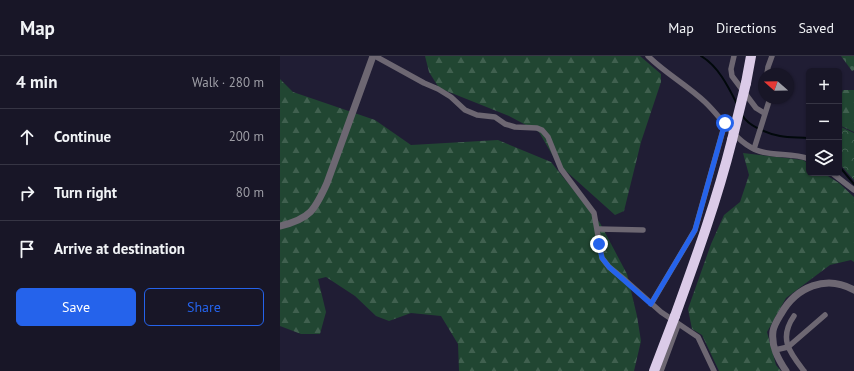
<!DOCTYPE html>
<html lang="en">
<head>
<meta charset="utf-8">
<style>
	body { margin:0; font-family:"PT Sans",sans-serif; background:#211f2f; color:#f1f3f6 }
	.controls { position:absolute; right:12px; top:12px; display:grid; overflow:hidden; border-radius:6px; box-shadow:0 1px 3px #0004 }
	.controls button { width:36px; height:36px; display:grid; place-items:center; padding:0; border:0; border-bottom:1px solid #363544; background:#181627; color:#f1f3f6; font:20px sans-serif }
	.compass { position:absolute; left:478px; top:12px; width:36px; height:36px; border-radius:50%; background:#181627; box-shadow:0 1px 3px #0004; rotate:290deg }
	.stop { position:absolute; width:12px; height:12px; margin:-9px; border:3px solid #2563eb; border-radius:50%; background:#fff }
	.stop.end { background:#2563eb; border-color:#fff; box-shadow:0 1px 4px #0008 }
	.list { margin:0; padding:0; list-style:none }
	h2 { display:flex; justify-content:space-between; align-items:center; height:52px; margin:0; padding:0 16px; font-size:17px }
	h2 small { font-size:13px; font-weight:400; color:#9f9fa7 }
	.list li { display:grid; grid-template-columns:26px 1fr auto; gap:12px; align-items:center; box-sizing:border-box; height:56px; padding:0 16px; border-top:1px solid #363544 }
	.list b { display:block; font-size:15px; white-space:nowrap }
	.list em { font-size:13px; font-style:normal; color:#9f9fa7 }
	.actions { display:flex; gap:8px; padding:12px 16px }
	.actions a { flex:1; padding:9px 0; border:1px solid #2563eb; border-radius:6px; text-align:center; font-size:14px; color:#2563eb }
	.actions .main { background:#2563eb; color:#fff }
	.icon { flex:none; width:22px; height:22px; fill:none; stroke:currentColor; stroke-width:2; stroke-linecap:round; stroke-linejoin:round }
	.map { position:relative; flex:none; width:574px; height:315px; overflow:hidden }
	header { display:flex; align-items:center; gap:24px; box-sizing:border-box; height:56px; padding:0 20px; background:#181627; border-bottom:1px solid #363544 }
	header strong { font-size:19px }
	nav { display:flex; gap:22px; margin-inline-start:auto; font-size:14px }
	main { display:flex }
	aside { flex:1; background:#181627 }
	.map>svg:first-child { display:block }
	.forest { fill:url(#forest-firs) }
	.cemetery { fill:url(#cemetery-stones) }
	.park { fill:url(#park-crowns) }
	.lines { fill:none; stroke-linecap:round; stroke-linejoin:round }
	.stream { stroke:#01080b; stroke-width:2 }
	.minor { stroke:#6d6772; stroke-width:5.5 }
	.tertiary { stroke:#6d6772; stroke-width:7 }
	.motorway { stroke:#dbcbe8; stroke-width:10 }
	.motorway-bridge { stroke:#dbcbe8; stroke-width:10 }
	.route { stroke:#2563eb; stroke-width:5 }
</style>
</head>
<body>
<header>
<strong>Map</strong>
<nav><a>Map</a><a>Directions</a><a>Saved</a></nav>
</header>
<main>
<aside>
<h2>4 min<small>Walk · 280 m</small></h2>
<ul class="list">
<li><svg class="icon" aria-label="ahead" viewBox="0 0 24 24"><path d="M12 20V5M6 11l6-6 6 6"/></svg><div><b>Continue</b></div><em>200 m</em></li>
<li><svg class="icon" aria-label="right" viewBox="0 0 24 24"><path d="M7 20v-9h11M14 6l5 5-5 5"/></svg><div><b>Turn right</b></div><em>80 m</em></li>
<li><svg class="icon" aria-label="arrive" viewBox="0 0 24 24"><path d="M6 21V4h12l-3 4 3 4H6"/></svg><div><b>Arrive at destination</b></div></li>
</ul>
<div class="actions"><a class="main">Save</a><a>Share</a></div>
</aside>
<div class="map">
<svg width="574" height="315" viewBox="0 0 574 315">
	<defs>
		<pattern id="forest-firs" width="22" height="20" patternUnits="userSpaceOnUse"><rect width="22" height="20" fill="#214632"/><path d="M5 1l3.5 6h-7zM16 11l3.5 6h-7z" fill="#40604f"/></pattern>
		<pattern id="cemetery-stones" width="16" height="16" patternUnits="userSpaceOnUse"><rect width="16" height="16" fill="#214632"/><path d="M2 7V4a2 2 0 0 1 4 0v3zM10 15v-3a2 2 0 0 1 4 0v3z" fill="#40604f"/></pattern>
		<pattern id="park-crowns" width="20" height="18" patternUnits="userSpaceOnUse"><rect width="20" height="18" fill="#214632"/><path d="M2 6a3 3 0 1 1 6 0M12 15a3 3 0 1 1 6 0" fill="none" stroke="#40604f"/></pattern>
	</defs>
	<rect width="100%" height="100%" fill="#201d34"/>
	<g class="forest">
		<path d="M145,0h215l21,18v8l-20,60 -17,69 -9,4 -58,-52 -18,-31 -30,-16 -70,-28 -10,-16z"/>
		<path d="M0,23l13,13 82,28 36,25 87,-5 53,22 49,61 27,51 10,42 4,25 -7,30h-175l-1,-27 -17,-28 -30,-3 -22,8 -13,-5 -21,-20 -29,-19 -8,2 8,33 -6,22h-19l-21,-8z"/>
		<path d="M563,34h11v42l-15,-7v-26z"/>
		<path d="M463,97l60,7 6,4v9h14l16,10 15,14v65l-3,-2 -21,5 -44,33 -19,34 9,33 5,6h-62l-17,-36 -10,-6 -4,-20 23,-65 13,-29 16,-13 9,-27z"/>
	</g>
	<path class="cemetery" d="M561,0h13v14l-2,1z"/>
	<path class="park" d="M559,70l15,7v47l-15,-17z"/>
	<g class="lines">
		<g class="stream">
			<path d="M421,0c17,10 27,30 36,48"/>
			<path d="M462,59c6,11 26,19 38,21 10,2 19,1 29,2"/>
			<path d="M559,110l15,18"/>
		</g>
		<g class="minor">
			<path d="M95,0l49,27 14,6 13,8 14,13 12,5 18,2 10,7 10,3 22,1 5,2 6,7 13,32 33,44 8,45 7,9 16,13 36,32 37,25 16,34"/>
			<path d="M368,0c17,17 39,29 57,46 16,15 30,39 51,48 17,7 36,2 53,9"/>
			<path d="M454,0l-3,13 1,7 24,32 8,5"/>
			<path d="M487,18l1,-7 4,-11"/>
			<path d="M474,93l16,-51"/>
			<path d="M552,117l22,17"/>
			<path d="M318,173l45,1"/>
			<path d="M371,248l44,-74 30,-107"/>
			<path d="M514,260c-16,23 -4,37 10,55"/>
			<path d="M495,294l13,-3 37,-32"/>
			<path d="M381,315l17,-46"/>
		</g>
		<g class="tertiary">
			<path d="M0,170c30,-7 35,-16 47,-43l46,-127"/>
			<path d="M506,315c-8,-12 -15,-25 -13,-40 1,-6 5,-12 8,-17 15,-27 45,-40 73,-24"/>
		</g>
		<g class="motorway">
			<path d="M466,27l5,-27"/>
			<path d="M395,260c21,-58 42,-116 57,-176"/>
		</g>
		<g class="motorway-bridge">
			<path d="M452,84l14,-57"/>
			<path d="M374,315l21,-55"/>
		</g>
	</g>
	<g class="lines">
		<path class="route" d="M319,188l3,14 7,9 42,37 44,-74 30,-107"/>
	</g>
</svg>
<div class="controls">
<button>+</button>
<button>−</button>
<button><svg class="icon" aria-label="layers" viewBox="0 0 24 24"><path d="M12 4l9 5-9 5-9-5zM3 14l9 5 9-5"/></svg></button>
</div>
<svg class="compass" viewBox="-18 -18 36 36"><path d="M0-13l5 13h-10z" fill="#e53935"/><path d="M0 13l5-13h-10z" fill="#9f9fa7"/></svg>
<div class="stop" style="left:445px;top:67px"></div>
<div class="stop end" style="left:319px;top:188px"></div>
</div>
</main>
</body>
</html>
